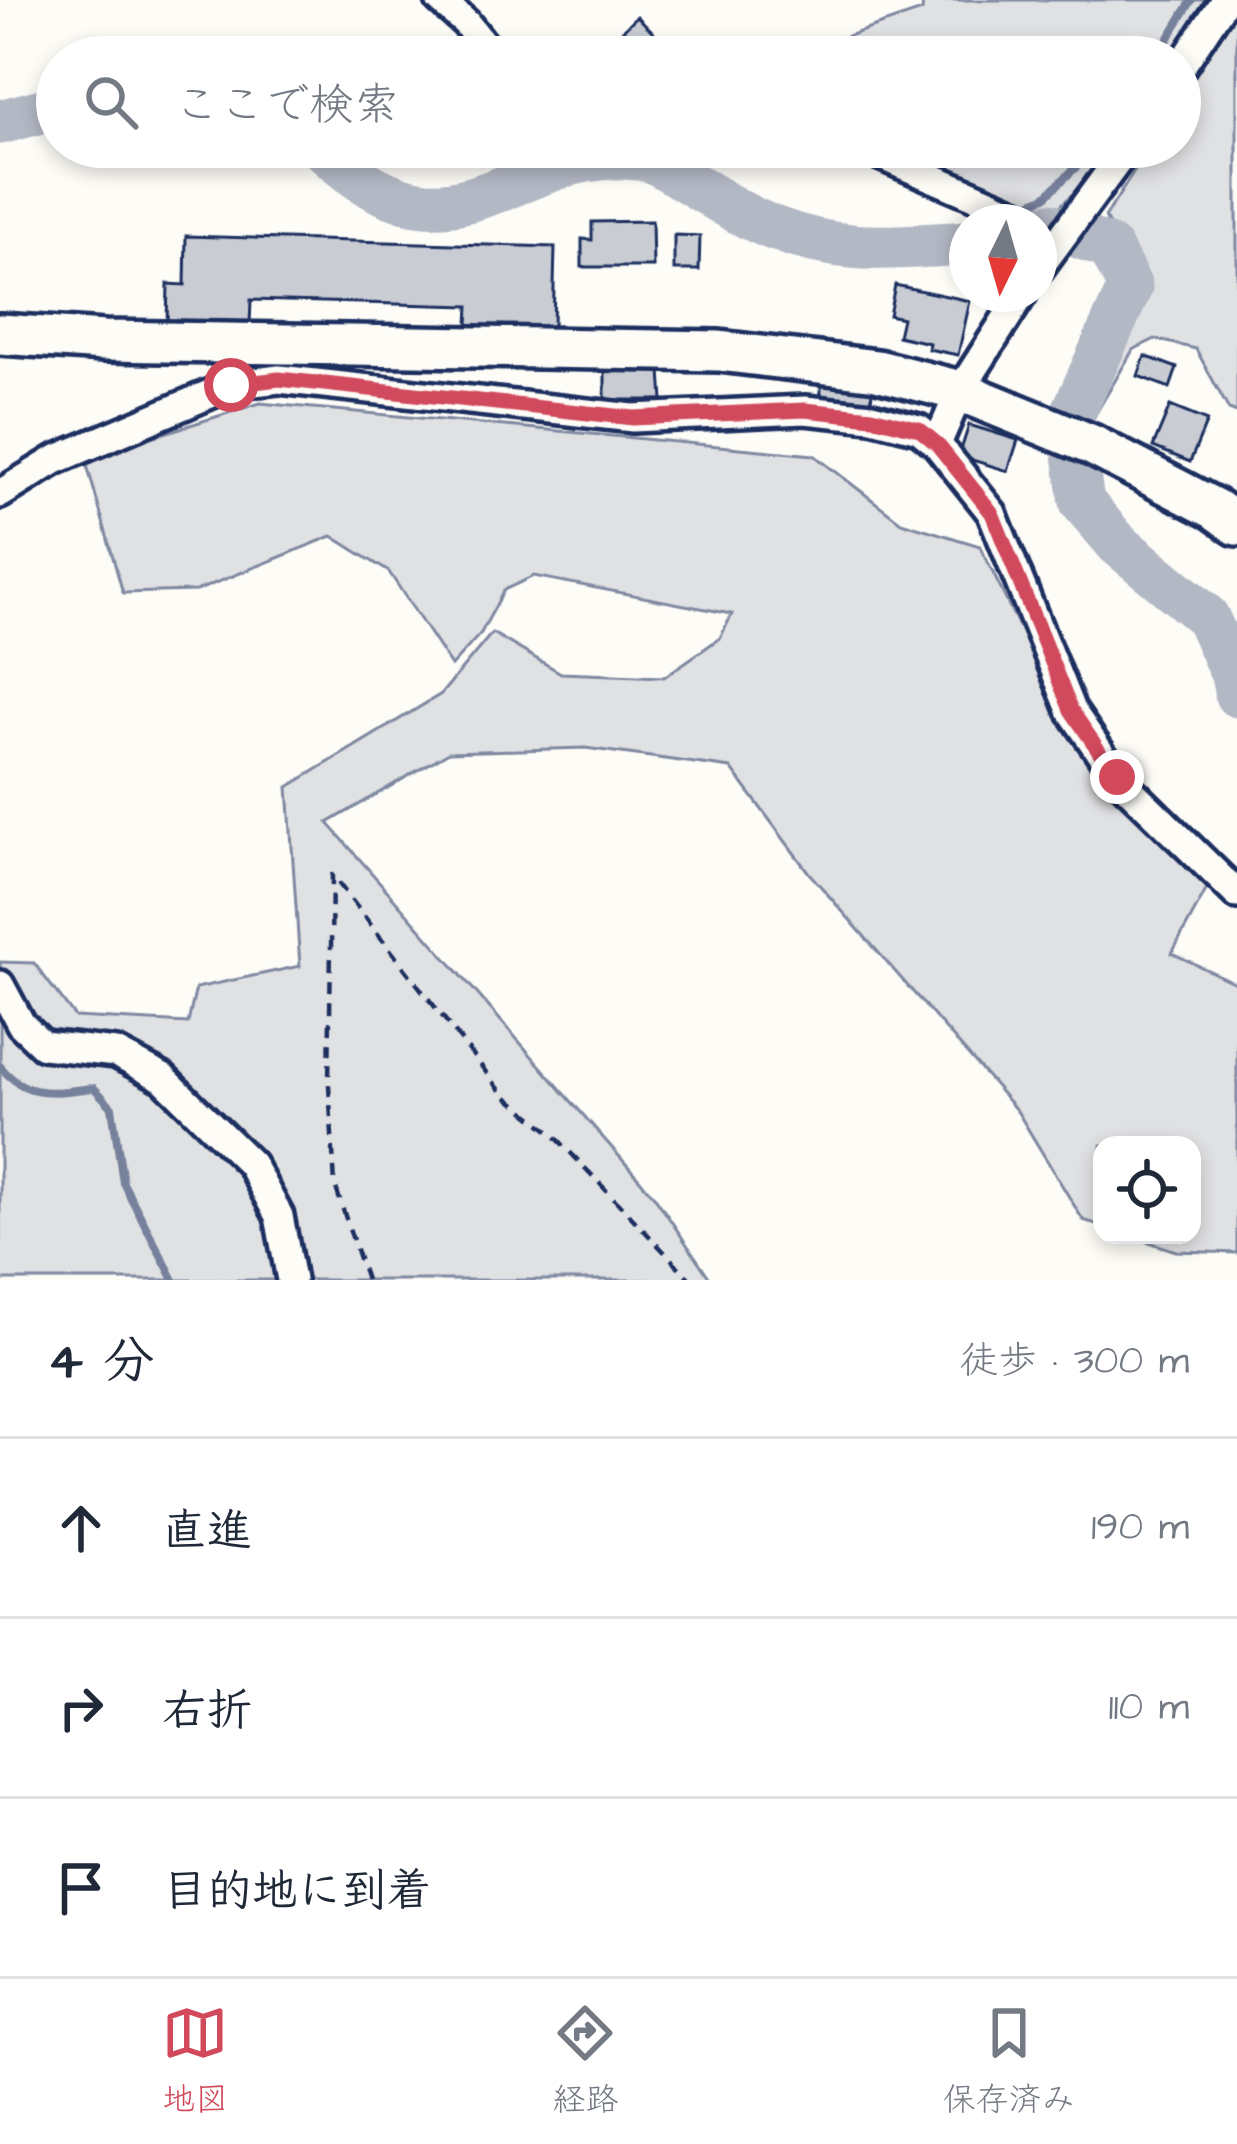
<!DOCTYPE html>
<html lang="ja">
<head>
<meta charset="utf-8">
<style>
	body { margin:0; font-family:"Architects Daughter","Klee One",sans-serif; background:#f2f2f3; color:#1f2937 }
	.controls { position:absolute; right:36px; bottom:36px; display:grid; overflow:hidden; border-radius:24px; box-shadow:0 6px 18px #0003 }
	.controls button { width:108px; height:108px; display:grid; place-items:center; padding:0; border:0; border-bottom:3px solid #e0e1e3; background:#fff; color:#1f2937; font:60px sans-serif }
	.compass { position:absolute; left:949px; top:204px; width:108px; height:108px; border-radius:50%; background:#fff; box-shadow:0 6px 18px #0003; rotate:185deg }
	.stop { position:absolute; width:36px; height:36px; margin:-27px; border:9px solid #d1495b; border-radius:50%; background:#fff }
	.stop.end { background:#d1495b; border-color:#fff; box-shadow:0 3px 12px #0008 }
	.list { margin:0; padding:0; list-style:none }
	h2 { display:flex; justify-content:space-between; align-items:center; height:156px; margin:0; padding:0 48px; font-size:51px }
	h2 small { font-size:39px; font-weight:400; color:#747a83 }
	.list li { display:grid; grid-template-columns:78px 1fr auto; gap:36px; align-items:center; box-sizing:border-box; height:180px; padding:0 48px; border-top:3px solid #e0e1e3 }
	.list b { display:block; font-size:45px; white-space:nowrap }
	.list em { font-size:39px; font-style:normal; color:#747a83 }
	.icon { flex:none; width:66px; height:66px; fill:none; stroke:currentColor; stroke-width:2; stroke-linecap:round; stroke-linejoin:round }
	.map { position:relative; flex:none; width:1237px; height:1280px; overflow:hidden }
	.search { position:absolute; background:#fff; box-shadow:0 6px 18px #0003; left:36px; right:36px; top:36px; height:132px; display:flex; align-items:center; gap:30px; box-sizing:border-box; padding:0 42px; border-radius:66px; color:#747a83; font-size:45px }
	.sheet { height:696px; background:#fff }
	nav { display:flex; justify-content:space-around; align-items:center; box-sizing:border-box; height:168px; border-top:3px solid #e0e1e3; background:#fff; font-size:33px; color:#747a83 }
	nav a { display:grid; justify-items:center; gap:6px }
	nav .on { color:#d1495b }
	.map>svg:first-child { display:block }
	.green { fill:#e0e1e3; stroke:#7e88a0; stroke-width:3 }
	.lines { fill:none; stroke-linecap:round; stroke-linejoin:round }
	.stream { stroke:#76819c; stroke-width:8 }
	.river { stroke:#b3b8c5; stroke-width:45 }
	.building { fill:#c9ccd3; stroke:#1b2f5e; stroke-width:3 }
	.street-casing { stroke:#1b2f5e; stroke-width:36 }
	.secondary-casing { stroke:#1b2f5e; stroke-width:48 }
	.path { stroke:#1b2f5e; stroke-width:4.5; stroke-dasharray:12 9; stroke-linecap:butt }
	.street { stroke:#fdfcf7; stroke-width:27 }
	.secondary { stroke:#fdfcf7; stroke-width:39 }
	.route { stroke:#d1495b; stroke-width:15 }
</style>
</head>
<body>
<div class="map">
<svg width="1237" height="1280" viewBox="0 0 1237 1280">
	<rect width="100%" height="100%" fill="#fdfcf7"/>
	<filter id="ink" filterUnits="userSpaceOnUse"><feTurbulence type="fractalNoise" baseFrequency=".00833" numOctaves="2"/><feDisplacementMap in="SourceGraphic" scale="24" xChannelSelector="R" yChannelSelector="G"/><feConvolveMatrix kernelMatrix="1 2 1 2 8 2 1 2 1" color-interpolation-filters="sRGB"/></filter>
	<g filter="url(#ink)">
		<g class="green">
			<path d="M923,0h292l-35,57h-395l137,-46z"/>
			<path d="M1237,10v403l-8,-3 -33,-61 -41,-10 -22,11 -38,65 -2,-24 43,-109 -31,-65 45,-70h30v-47z"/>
			<path d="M861,147h260l-63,61 -80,-12z"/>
			<path d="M260,403l554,52 87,67 79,24 59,122 83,130 88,85 -38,70 65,31v269l-61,-2 -48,-16h64v-90h-90v81l-19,-6 -66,-109 -208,-238 -78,-105 -146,-20 -136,4 -121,71 326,373 57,84h-711v-318l34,1 41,54 113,6 8,-35 104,-22 -12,-179 153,-93 51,-61 69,40 103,4 56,-39 12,-24 -198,-38 -30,14 -23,43 -30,33 -62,-94 -57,-36 -136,55 -73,2 -38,-135z"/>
		</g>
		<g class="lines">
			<g class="stream">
				<path d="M1157,57l35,-57"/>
				<path d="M1019,207l26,-10 52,-50"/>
				<path d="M985,222l14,-7"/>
				<path d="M0,1066c27,34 54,26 94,22l18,19 11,76 51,97"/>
			</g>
			<g class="river">
				<path d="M0,122l57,-15"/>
				<path d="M321,147c136,132 192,-8 325,12 11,2 23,11 33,17 31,18 63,41 97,53 68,26 121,18 191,14"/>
				<path d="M1039,228l11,-3 60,23 20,39 -60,133 12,82 36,42 89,73 26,58 4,20"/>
			</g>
		</g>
		<g class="building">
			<path d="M637,16l21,21 -16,16 -21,-21z"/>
			<path d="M652,221l1,46h-71v-28l10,1v-18z"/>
			<path d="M674,235l26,1 -1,34h-25z"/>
			<path d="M186,236l369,11 -2,80 -85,-2 1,-19 -218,-6 -1,25 -83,-3 1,-38 17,1z"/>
			<path d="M895,285l75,16 -12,54 -30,-6 1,-6 -31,-7 4,-18 -13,-3z"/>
			<path d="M1145,356l32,12 -7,20 -32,-12z"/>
			<path d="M605,371h56l2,29h-58z"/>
			<path d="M822,378l51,6 -3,25 -50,-6z"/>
			<path d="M1170,406l37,15 -17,41 -37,-15z"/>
			<path d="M969,425l49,15 -10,31 -49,-15z"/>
		</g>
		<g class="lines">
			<g class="street-casing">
				<g id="street">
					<path d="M440,0l26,23 27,34"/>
					<path d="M1180,68l45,-68"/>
					<path d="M861,147l154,66 4,9"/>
					<path d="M1039,268l89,-121"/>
					<path d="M937,444l23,-53 62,-97"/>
					<path d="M0,494l55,-34 176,-75 48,-6 354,39 172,-8 67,7 47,12 18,15 55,69 79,197 46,67 120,117"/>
					<path d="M0,985l21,39 22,21 73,8 47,25 88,86 28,52 12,64"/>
				</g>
			</g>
			<g class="secondary-casing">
				<path id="secondary" d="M0,334l104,7 615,10 158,19 83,21 132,54 123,64 22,16"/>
			</g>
			<path class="path" d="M366,1280l-31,-95 -6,-100 3,-210 171,219 49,39 139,147"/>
			<use href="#street" class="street"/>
			<use href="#secondary" class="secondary"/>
		</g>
	</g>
	<g class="lines" filter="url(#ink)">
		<path class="route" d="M231,385l48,-6 354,39 172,-8 67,7 47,12 18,15 55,69 79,197 46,67"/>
	</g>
</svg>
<div class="controls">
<button><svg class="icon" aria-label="locate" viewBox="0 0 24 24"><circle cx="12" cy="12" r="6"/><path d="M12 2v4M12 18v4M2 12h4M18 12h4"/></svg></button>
</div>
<svg class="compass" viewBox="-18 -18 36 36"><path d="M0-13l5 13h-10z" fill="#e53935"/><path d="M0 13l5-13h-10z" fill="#747a83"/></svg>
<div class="stop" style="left:231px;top:385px"></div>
<div class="stop end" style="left:1117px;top:777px"></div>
<div class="search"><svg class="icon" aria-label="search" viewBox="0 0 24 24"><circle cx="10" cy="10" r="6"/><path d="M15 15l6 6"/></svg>ここで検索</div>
</div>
<section class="sheet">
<h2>4 分<small>徒歩 · 300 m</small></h2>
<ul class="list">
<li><svg class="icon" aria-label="ahead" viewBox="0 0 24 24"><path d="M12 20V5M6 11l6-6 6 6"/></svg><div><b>直進</b></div><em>190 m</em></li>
<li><svg class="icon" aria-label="right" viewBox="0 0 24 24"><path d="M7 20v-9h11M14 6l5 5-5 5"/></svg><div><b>右折</b></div><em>110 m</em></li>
<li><svg class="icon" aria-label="arrive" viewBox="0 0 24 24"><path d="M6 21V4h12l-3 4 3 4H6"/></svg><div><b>目的地に到着</b></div></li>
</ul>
</section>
<nav>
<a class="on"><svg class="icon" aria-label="map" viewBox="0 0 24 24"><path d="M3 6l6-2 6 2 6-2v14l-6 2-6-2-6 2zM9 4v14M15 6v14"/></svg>地図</a>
<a><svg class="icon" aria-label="directions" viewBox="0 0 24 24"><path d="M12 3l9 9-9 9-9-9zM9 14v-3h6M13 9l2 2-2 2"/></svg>経路</a>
<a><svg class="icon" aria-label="saved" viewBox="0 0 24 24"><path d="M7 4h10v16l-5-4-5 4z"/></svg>保存済み</a>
</nav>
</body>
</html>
